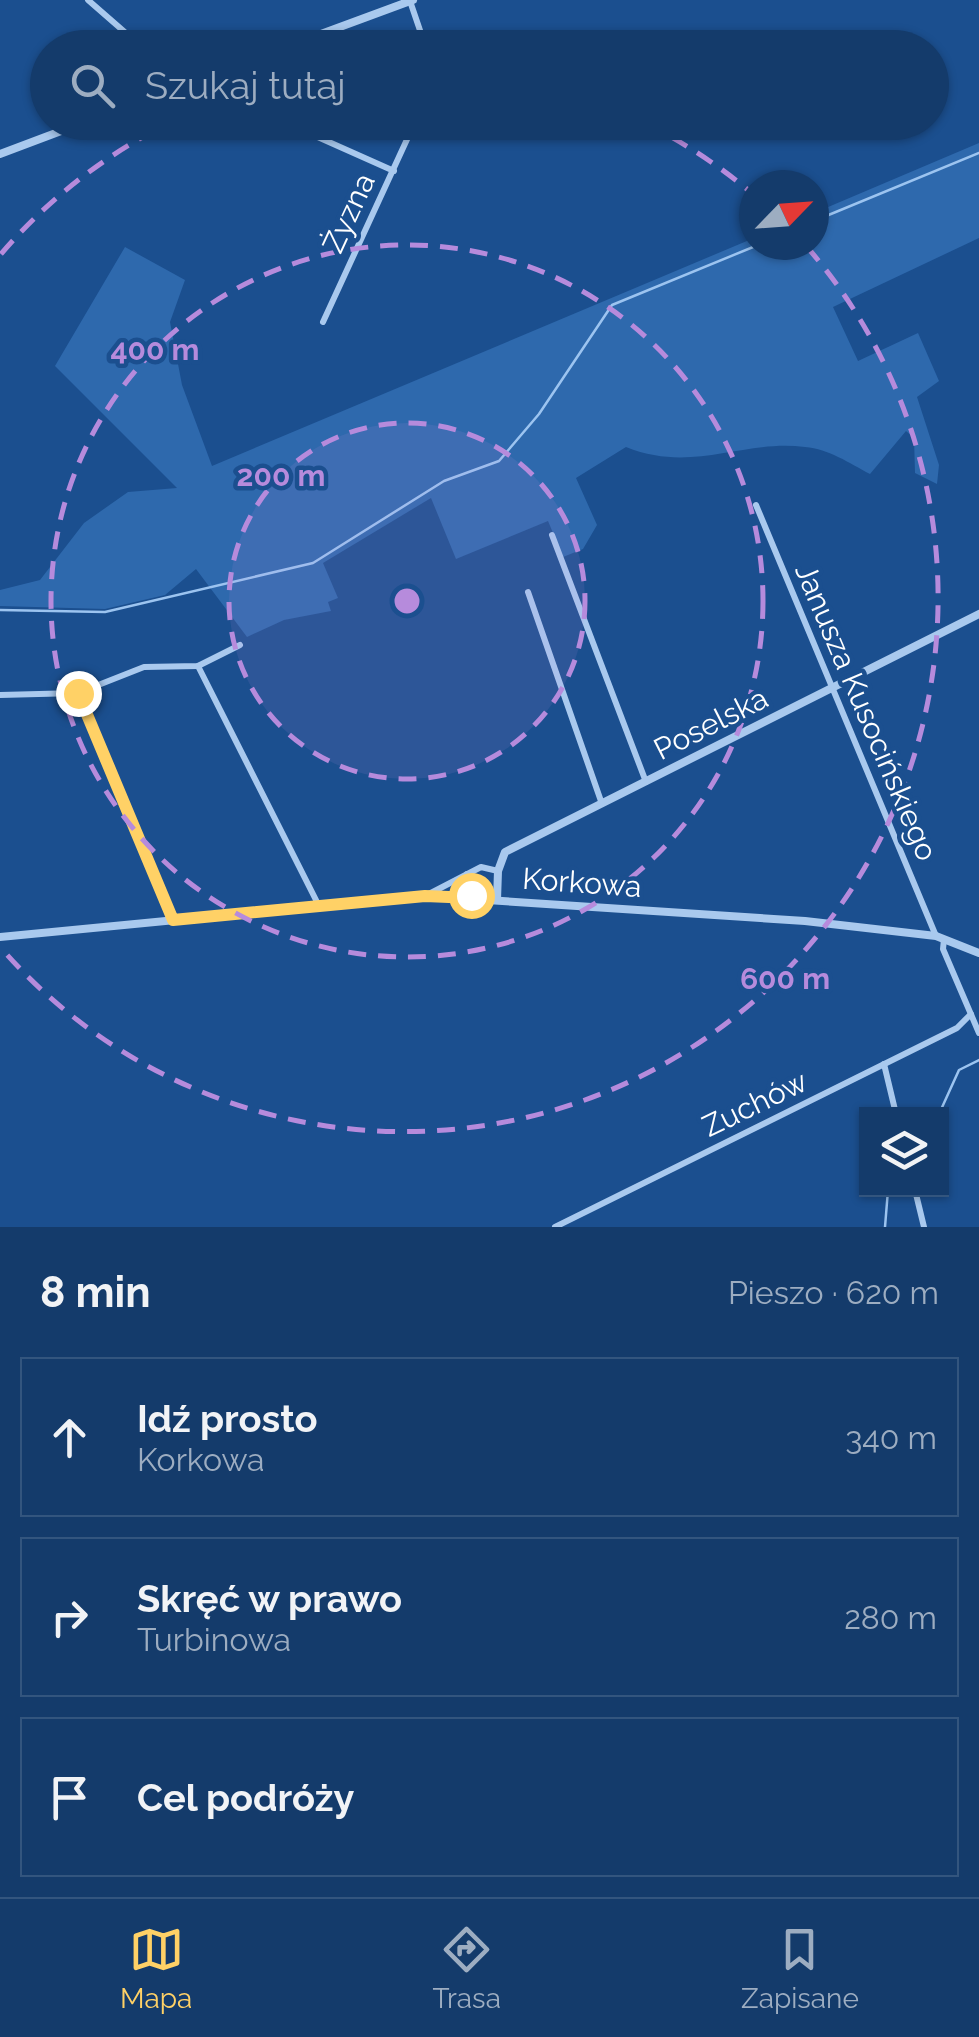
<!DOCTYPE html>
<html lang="pl">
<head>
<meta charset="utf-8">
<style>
	body { margin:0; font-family:Raleway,sans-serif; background:#214673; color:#f1f3f6 }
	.controls { position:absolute; right:30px; bottom:30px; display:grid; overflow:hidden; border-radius:0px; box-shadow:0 2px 8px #0004 }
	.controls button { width:90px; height:90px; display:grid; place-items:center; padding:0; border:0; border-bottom:2px solid #33557e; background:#143b6b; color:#f1f3f6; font:50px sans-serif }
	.compass { position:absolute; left:739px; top:170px; width:90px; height:90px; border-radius:50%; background:#143b6b; box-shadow:0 2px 8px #0004; rotate:65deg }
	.stop { position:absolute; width:30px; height:30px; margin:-22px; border:8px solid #ffd166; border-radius:50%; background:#fff }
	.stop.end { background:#ffd166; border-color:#fff; box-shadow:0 2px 10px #0008 }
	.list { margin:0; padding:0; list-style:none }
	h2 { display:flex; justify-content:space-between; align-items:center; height:130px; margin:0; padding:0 40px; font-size:42px }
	h2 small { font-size:32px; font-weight:400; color:#9dadc1 }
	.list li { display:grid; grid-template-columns:65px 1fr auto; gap:30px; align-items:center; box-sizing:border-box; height:160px; margin:0 20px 20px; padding:0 20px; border:2px solid #33557e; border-radius:0px }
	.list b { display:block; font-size:38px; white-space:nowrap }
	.list p { margin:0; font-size:32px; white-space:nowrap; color:#9dadc1 }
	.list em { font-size:32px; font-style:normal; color:#9dadc1 }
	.icon { flex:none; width:55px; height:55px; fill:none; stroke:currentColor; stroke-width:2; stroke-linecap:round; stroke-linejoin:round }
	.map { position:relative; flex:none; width:979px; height:1227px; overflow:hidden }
	.search { position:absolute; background:#143b6b; box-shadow:0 2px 8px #0004; left:30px; right:30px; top:30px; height:110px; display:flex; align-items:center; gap:25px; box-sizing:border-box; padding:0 35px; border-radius:55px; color:#9dadc1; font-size:38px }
	.sheet { height:670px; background:#143b6b }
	nav { display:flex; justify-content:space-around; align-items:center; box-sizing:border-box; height:140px; border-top:2px solid #33557e; background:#143b6b; font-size:28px; color:#9dadc1 }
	nav a { display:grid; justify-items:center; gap:5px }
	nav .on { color:#ffd166 }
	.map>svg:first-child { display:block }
	.green { fill:#2e69ad }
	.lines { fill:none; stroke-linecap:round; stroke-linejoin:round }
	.stream { stroke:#9cc4f0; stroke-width:2.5 }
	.minor { stroke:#a9c9ee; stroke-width:6 }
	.tertiary { stroke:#a9c9ee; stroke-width:8 }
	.route { stroke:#ffd166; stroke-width:12 }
	.ring { fill:none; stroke:#b68bdc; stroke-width:5; stroke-dasharray:18 12 }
	.labels { text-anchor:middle; stroke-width:9; stroke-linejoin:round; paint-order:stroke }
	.street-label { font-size:30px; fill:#fff; stroke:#1b4f8f }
	.centre { fill:#b68bdc; stroke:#1b4f8f; stroke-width:5 }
	.ring-label { font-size:30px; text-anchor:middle; font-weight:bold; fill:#b68bdc; stroke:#1b4f8f; stroke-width:9; stroke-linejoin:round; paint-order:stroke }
</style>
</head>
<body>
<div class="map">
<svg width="979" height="1227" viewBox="0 0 979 1227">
	<rect width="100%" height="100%" fill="#1b4f8f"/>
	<path class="green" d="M979,143v95l-146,69 25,54 60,-28 21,48 -22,16 22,68 -2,19 -22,-11 -1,-35 -8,-7 -36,43c-21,-11 -41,-25 -65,-27 -63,-8 -112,27 -179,0l-50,31 21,47 -14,24 -20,8 -15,-36 -92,38 -25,-61 -108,65 15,35 -10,4 3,9 -47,9 -37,17 -51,-68 -31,26 -60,14 -105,-3v-16l40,-10 44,-57 44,-31 49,-4 -122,-122 70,-119 60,33 -15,42 12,63 30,81 542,-228v7h60v-32z"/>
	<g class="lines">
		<g class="stream">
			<path d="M814,221l165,-68"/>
			<path d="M0,610l105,2 208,-49 131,-82 55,-20 40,-47 73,-109 146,-60"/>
			<path d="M939,1114l20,-44 20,-10"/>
			<path d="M942,1163v3"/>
			<path d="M885,1227l3,-37"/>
		</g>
		<g class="minor">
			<path d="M88,0l55,48"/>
			<path d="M410,1l16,47"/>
			<path d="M284,122l110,49"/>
			<path d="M323,322l92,-200"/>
			<path d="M756,505l180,431"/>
			<path d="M552,535l94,247"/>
			<path d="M528,592l74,212"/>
			<path d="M198,666l121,240"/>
			<path d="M78,693l95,227"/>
			<path d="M0,695l78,-2 66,-26 54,-1 42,-21"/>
			<path d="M467,874l6,24"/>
			<path d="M425,896l56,-29 17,4"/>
			<path d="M944,939l-1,10 36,84"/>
			<path d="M884,1064l12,50"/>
			<path d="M915,1190l9,37"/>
			<path d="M555,1227l402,-199 14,-14"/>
		</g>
		<g class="tertiary">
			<path d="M283,48l130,-48"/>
			<path d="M0,154l85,-32"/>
			<path d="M497,900l1,-29 7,-19 474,-238"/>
			<path d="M0,937l425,-41 380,25 131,15 43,17"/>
		</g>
	</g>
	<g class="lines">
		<path class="route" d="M78,693l95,227 252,-24 48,2 -2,-3"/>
	</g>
	<circle cx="407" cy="601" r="178" fill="#b68bdc" fill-opacity=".12"/>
	<g class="ring">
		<circle cx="407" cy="601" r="178"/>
		<circle cx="407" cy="601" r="356"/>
		<path d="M1 254A534 534 0 0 1 169 123M645 123A534 534 0 0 1 754 195M807 247A534 534 0 1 1 1 948"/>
	</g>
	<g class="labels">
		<g class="street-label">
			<text transform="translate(349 213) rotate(-65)" y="10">Żyzna</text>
			<text transform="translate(866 712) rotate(67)" y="10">Janusza Kusocińskiego</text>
			<text transform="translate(711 724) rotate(-27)" y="10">Poselska</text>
			<text transform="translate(582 883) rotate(4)" y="10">Korkowa</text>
			<text transform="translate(755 1104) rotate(-26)" y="10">Zuchów</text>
		</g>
	</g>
	<circle cx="407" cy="601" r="15" class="centre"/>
	<g class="ring-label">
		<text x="155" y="360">400 m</text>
		<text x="281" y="486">200 m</text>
		<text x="785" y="989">600 m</text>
	</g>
</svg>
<div class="controls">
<button><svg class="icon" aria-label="layers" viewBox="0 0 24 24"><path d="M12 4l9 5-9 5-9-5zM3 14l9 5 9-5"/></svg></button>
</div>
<svg class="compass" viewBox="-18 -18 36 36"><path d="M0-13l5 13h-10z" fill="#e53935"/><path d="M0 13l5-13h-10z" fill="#9dadc1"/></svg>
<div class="stop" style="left:471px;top:895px"></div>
<div class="stop end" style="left:78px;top:693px"></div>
<div class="search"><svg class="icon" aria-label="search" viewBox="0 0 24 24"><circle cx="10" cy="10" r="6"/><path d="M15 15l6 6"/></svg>Szukaj tutaj</div>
</div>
<section class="sheet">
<h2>8 min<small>Pieszo · 620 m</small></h2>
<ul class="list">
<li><svg class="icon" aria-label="ahead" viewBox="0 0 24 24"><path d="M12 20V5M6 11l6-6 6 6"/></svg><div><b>Idź prosto</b><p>Korkowa</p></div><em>340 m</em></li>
<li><svg class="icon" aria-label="right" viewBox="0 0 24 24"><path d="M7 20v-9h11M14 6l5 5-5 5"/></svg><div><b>Skręć w prawo</b><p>Turbinowa</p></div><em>280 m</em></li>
<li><svg class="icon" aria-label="arrive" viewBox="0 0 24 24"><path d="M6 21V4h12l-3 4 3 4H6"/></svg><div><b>Cel podróży</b></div></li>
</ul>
</section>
<nav>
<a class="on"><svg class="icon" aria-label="map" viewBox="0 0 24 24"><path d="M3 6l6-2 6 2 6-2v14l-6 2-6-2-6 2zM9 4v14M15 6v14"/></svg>Mapa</a>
<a><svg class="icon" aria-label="directions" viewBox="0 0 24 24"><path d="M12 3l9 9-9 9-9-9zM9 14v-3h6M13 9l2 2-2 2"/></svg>Trasa</a>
<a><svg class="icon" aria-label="saved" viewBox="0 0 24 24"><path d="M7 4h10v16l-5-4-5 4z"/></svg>Zapisane</a>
</nav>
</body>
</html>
